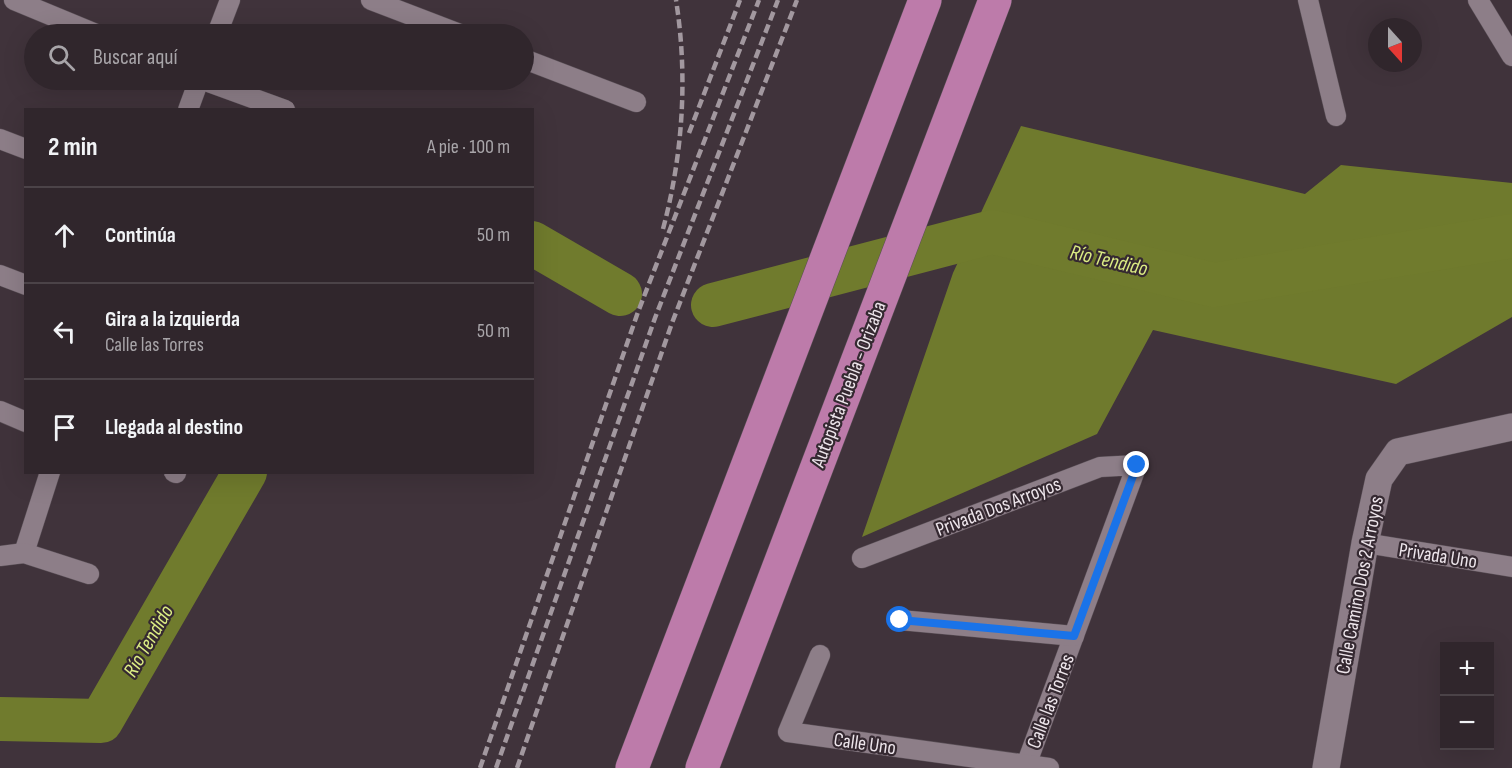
<!DOCTYPE html>
<html lang="es">
<head>
<meta charset="utf-8">
<style>
	body { margin:0; font-family:"Sofia Sans Condensed",sans-serif; background:#382e34; color:#f1f3f6 }
	.controls { position:absolute; right:18px; bottom:18px; display:grid; overflow:hidden; border-radius:0px; box-shadow:0 6px 24px #0002 }
	.controls button { width:54px; height:54px; display:grid; place-items:center; padding:0; border:0; border-bottom:2px solid #4b4348; background:#30262c; color:#f1f3f6; font:30px sans-serif }
	.compass { position:absolute; left:1368px; top:18px; width:54px; height:54px; border-radius:50%; background:#30262c; box-shadow:0 6px 24px #0002; rotate:159deg }
	.stop { position:absolute; width:18px; height:18px; margin:-14px; border:4px solid #1a73e8; border-radius:50%; background:#fff }
	.stop.end { background:#1a73e8; border-color:#fff; box-shadow:0 2px 6px #0008 }
	.list { margin:0; padding:0; list-style:none }
	h2 { display:flex; justify-content:space-between; align-items:center; height:78px; margin:0; padding:0 24px; font-size:26px }
	h2 small { font-size:20px; font-weight:400; color:#a8a5a9 }
	.list li { display:grid; grid-template-columns:39px 1fr auto; gap:18px; align-items:center; box-sizing:border-box; height:96px; padding:0 24px; border-top:2px solid #4b4348 }
	.list b { display:block; font-size:22px; white-space:nowrap }
	.list p { margin:0; font-size:20px; white-space:nowrap; color:#a8a5a9 }
	.list em { font-size:20px; font-style:normal; color:#a8a5a9 }
	.icon { flex:none; width:33px; height:33px; fill:none; stroke:currentColor; stroke-width:2; stroke-linecap:round; stroke-linejoin:round }
	.map { position:relative; flex:none; width:1512px; height:768px; overflow:hidden }
	.search { position:absolute; background:#30262c; box-shadow:0 6px 24px #0002; left:24px; top:24px; width:510px; height:66px; display:flex; align-items:center; gap:15px; box-sizing:border-box; padding:0 21px; border-radius:33px; color:#a8a5a9; font-size:22px }
	.panel { position:absolute; background:#30262c; box-shadow:0 6px 24px #0002; left:24px; top:108px; width:510px; height:366px; border-radius:0px }
	.map>svg:first-child { display:block }
	.forest { fill:#6f7a2d }
	.lines { fill:none; stroke-linecap:round; stroke-linejoin:round }
	.river { stroke:#707b2d; stroke-width:44 }
	.street-casing { stroke:#5a5057; stroke-width:21 }
	.secondary-casing { stroke:#5a5057; stroke-width:28 }
	.highway-casing { stroke:#5a5057; stroke-width:34 }
	.street { stroke:#8d7e88; stroke-width:20 }
	.secondary { stroke:#8d7e88; stroke-width:27 }
	.highway { stroke:#bd7baa; stroke-width:33 }
	.rail { stroke:#a2989f; stroke-width:4.5; stroke-dasharray:9 4.5; stroke-linecap:butt }
	.route { stroke:#1a73e8; stroke-width:8 }
	.labels { text-anchor:middle; stroke-width:4.5; stroke-linejoin:round; paint-order:stroke }
	.street-label { font-size:20px; fill:#ede5eb; stroke:#352931 }
	.water-label { font-size:21px; font-style:italic; fill:#dced84; stroke:#352931 }
</style>
</head>
<body>
<div class="map">
<svg width="1512" height="768" viewBox="0 0 1512 768">
	<rect width="100%" height="100%" fill="#40333b"/>
	<path class="forest" d="M1021,126l284,68 36,-29 171,18v134l-116,67 -243,-54 -56,104 -235,103 91,-264z"/>
	<g class="lines">
		<g class="river">
			<path d="M532,243l88,51"/>
			<path d="M713,305l279,-73 222,53 298,-49"/>
			<path d="M0,719l101,2 144,-249"/>
		</g>
		<g class="street-casing">
			<g id="street">
				<path d="M14,0l82,34"/>
				<path d="M371,0l89,34"/>
				<path d="M1308,0l28,116"/>
				<path d="M1478,0l34,56"/>
				<path d="M217,34l13,-34"/>
				<path d="M524,59l112,43"/>
				<path d="M203,80l82,30"/>
				<path d="M188,110l11,-30"/>
				<path d="M0,139l26,10"/>
				<path d="M0,275l26,10"/>
				<path d="M0,411l26,11"/>
				<path d="M174,472l2,1"/>
				<path d="M1365,543l147,24"/>
				<path d="M24,553l26,-81"/>
				<path d="M0,556l24,-3 65,21"/>
				<path d="M862,558l238,-91 37,-2 -112,303"/>
				<path d="M900,620l174,16"/>
				<path d="M820,655l-32,77 261,36"/>
			</g>
		</g>
		<g class="secondary-casing">
			<path id="secondary" d="M1326,768l39,-225 14,-64 19,-27 114,-25"/>
		</g>
		<g class="highway-casing">
			<g id="highway">
				<path d="M632,768l293,-768"/>
				<path d="M702,768l293,-768"/>
			</g>
		</g>
		<use href="#street" class="street"/>
		<use href="#secondary" class="secondary"/>
		<use href="#highway" class="highway"/>
		<g class="rail">
			<path d="M689,133l51,-133"/>
			<path d="M663,229c20,-75 25,-153 13,-229"/>
			<path d="M480,768l158,-456 121,-312"/>
			<path d="M496,768l159,-450 123,-318"/>
			<path d="M517,768l155,-445 125,-323"/>
		</g>
	</g>
	<g class="lines">
		<path class="route" d="M900,620l174,16 63,-171"/>
	</g>
	<g class="labels">
		<g class="street-label">
			<text transform="translate(848 384) rotate(-69)" y="7">Autopista Puebla - Orizaba</text>
			<text transform="translate(998 506) rotate(-21)" y="7">Privada Dos Arroyos</text>
			<text transform="translate(1438 555) rotate(9)" y="7">Privada Uno</text>
			<text transform="translate(1359 585) rotate(-79)" y="7">Calle Camino Dos 2 Arroyos</text>
			<text transform="translate(1050 701) rotate(-69)" y="7">Calle las Torres</text>
			<text transform="translate(865 743) rotate(8)" y="7">Calle Uno</text>
		</g>
		<g class="water-label">
			<text transform="translate(1109 260) rotate(13)" y="7">Río Tendido</text>
			<text transform="translate(148 641) rotate(-60)" y="7">Río Tendido</text>
		</g>
	</g>
</svg>
<div class="controls">
<button>+</button>
<button>−</button>
</div>
<svg class="compass" viewBox="-18 -18 36 36"><path d="M0-13l5 13h-10z" fill="#e53935"/><path d="M0 13l5-13h-10z" fill="#a8a5a9"/></svg>
<div class="stop" style="left:900px;top:620px"></div>
<div class="stop end" style="left:1137px;top:465px"></div>
<div class="search"><svg class="icon" aria-label="search" viewBox="0 0 24 24"><circle cx="10" cy="10" r="6"/><path d="M15 15l6 6"/></svg>Buscar aquí</div>
<section class="panel">
<h2>2 min<small>A pie · 100 m</small></h2>
<ul class="list">
<li><svg class="icon" aria-label="ahead" viewBox="0 0 24 24"><path d="M12 20V5M6 11l6-6 6 6"/></svg><div><b>Continúa</b></div><em>50 m</em></li>
<li><svg class="icon" aria-label="left" viewBox="0 0 24 24"><path d="M17 20v-9H6M10 6l-5 5 5 5"/></svg><div><b>Gira a la izquierda</b><p>Calle las Torres</p></div><em>50 m</em></li>
<li><svg class="icon" aria-label="arrive" viewBox="0 0 24 24"><path d="M6 21V4h12l-3 4 3 4H6"/></svg><div><b>Llegada al destino</b></div></li>
</ul>
</section>
</div>
</body>
</html>
